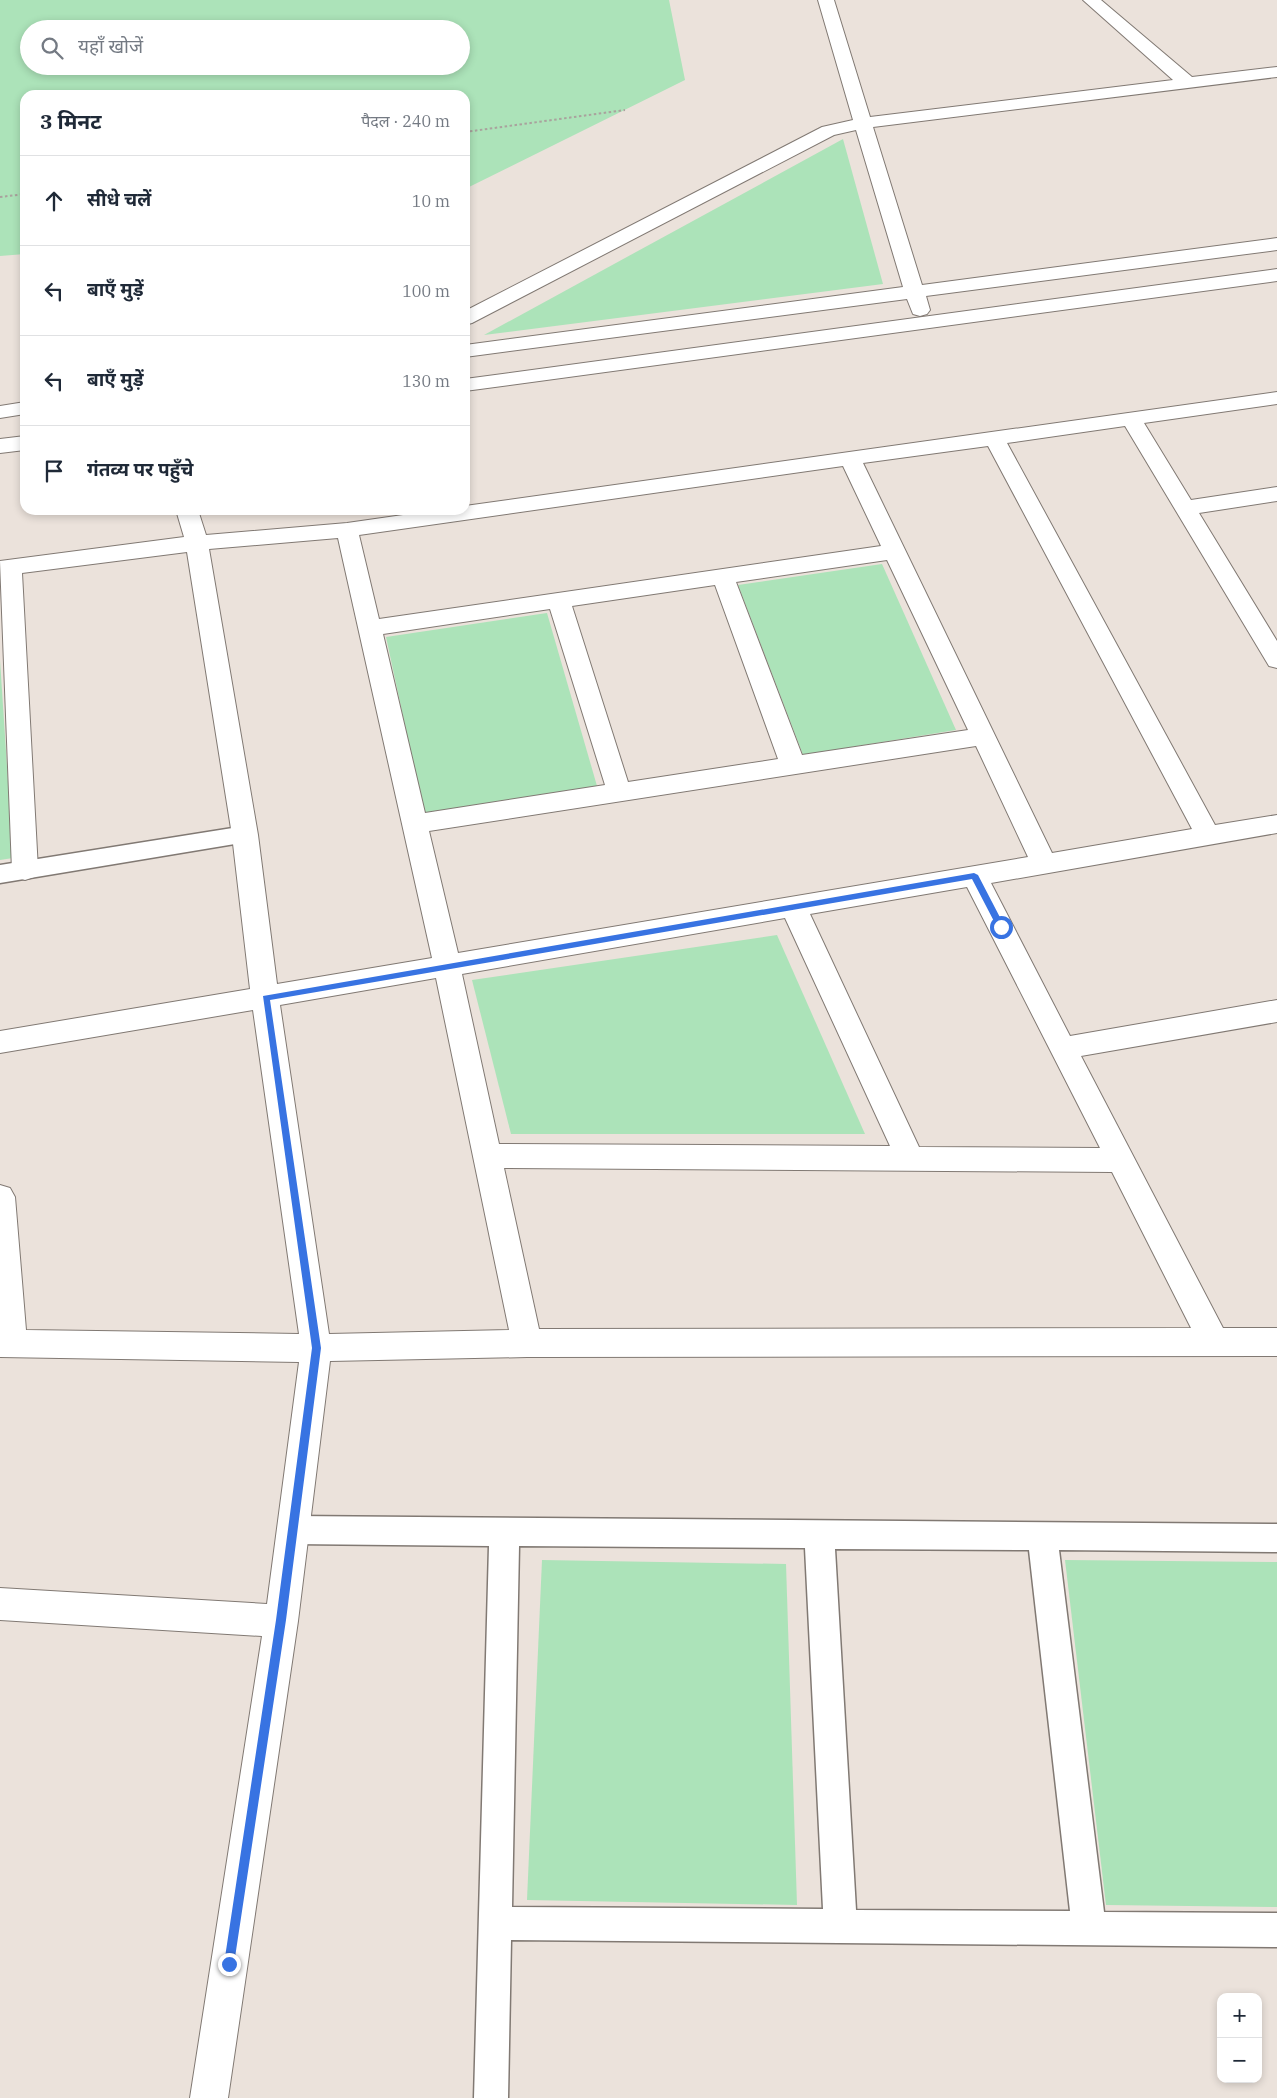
<!DOCTYPE html>
<html lang="hi">
<head>
<meta charset="utf-8">
<style>
	body { margin:0; font-family:"IBM Plex Serif","Noto Sans Devanagari",serif; background:#f6f6f7; color:#1f2937 }
	.controls { position:absolute; right:15px; bottom:15px; display:grid; overflow:hidden; border-radius:10px; box-shadow:0 2px 8px #0003 }
	.controls button { width:45px; height:45px; display:grid; place-items:center; padding:0; border:0; border-bottom:1px solid #e0e1e3; background:#fff; color:#1f2937; font:25px sans-serif }
	.stop { position:absolute; width:15px; height:15px; margin:-11px; border:4px solid #3873e2; border-radius:50%; background:#fff }
	.stop.end { background:#3873e2; border-color:#fff; box-shadow:0 1px 5px #0008 }
	.list { margin:0; padding:0; list-style:none }
	h2 { display:flex; justify-content:space-between; align-items:center; height:65px; margin:0; padding:0 20px; font-size:21px }
	h2 small { font-size:16px; font-weight:400; color:#747a83 }
	.list li { display:grid; grid-template-columns:32px 1fr auto; gap:15px; align-items:center; box-sizing:border-box; height:90px; padding:0 20px; border-top:1px solid #e0e1e3 }
	.list b { display:block; font-size:19px; white-space:nowrap }
	.list em { font-size:16px; font-style:normal; color:#747a83 }
	.icon { flex:none; width:28px; height:28px; fill:none; stroke:currentColor; stroke-width:2; stroke-linecap:round; stroke-linejoin:round }
	.map { position:relative; flex:none; width:1277px; height:2098px; overflow:hidden }
	.search { position:absolute; background:#fff; box-shadow:0 2px 8px #0003; left:20px; top:20px; width:450px; height:55px; display:flex; align-items:center; gap:12px; box-sizing:border-box; padding:0 18px; border-radius:28px; color:#747a83; font-size:19px }
	.panel { position:absolute; background:#fff; box-shadow:0 2px 8px #0003; left:20px; top:90px; width:450px; height:425px; border-radius:15px }
	.map>svg:first-child { display:block }
	.green { fill:#ace3b9; fill-rule:evenodd }
	.lines { fill:none; stroke-linecap:round; stroke-linejoin:round }
	.service-casing { stroke:#817973; stroke-width:3 }
	.minor-casing { stroke:#817973; stroke-width:2 }
	.path { stroke:#a9a29d; stroke-width:2; stroke-dasharray:2.5 2.5; stroke-linecap:butt }
	.service { fill:#fff; fill-rule:evenodd }
	.minor { fill:#fff; fill-rule:evenodd }
	.route { fill:#3873e2 }
</style>
</head>
<body>
<div class="map">
<svg width="1277" height="2098" viewBox="0 0 1277 2098">
	<rect width="100%" height="100%" fill="#ebe2db"/>
	<g class="green">
		<path d="M0,0h669l16,80 -220,109v-94h-440v159l-25,2zM29,29h432v37h-432z"/>
		<path d="M843,139l40,145 -399,51z"/>
		<path d="M882,564l74,166 -153,25 -65,-170z"/>
		<path d="M547,613l50,173 -173,28 -38,-177z"/>
		<path d="M0,660l13,198 -13,2z"/>
		<path d="M777,935l88,199h-354l-39,-154z"/>
		<path d="M542,1560l244,4 11,341 -270,-5z"/>
		<path d="M1065,1560l212,2v345l-171,-2z"/>
	</g>
	<g class="lines">
		<g class="service-casing">
			<g id="service">
				<path d="M245,826l8,3 3,6 -3,6 -253,42v-18z"/>
				<path d="M293,1516l984,8v28l-218,-2 45,362 173,1v34l-766,-7 -3,158h-34l15,-552 -196,-2 -10,-4 -5,-10 5,-10zM519,1546l286,2 18,361 -311,-2zM835,1549l194,1 41,361 -214,-1z"/>
			</g>
		</g>
		<g class="minor-casing">
			<g id="minor">
				<path d="M818,0h16l36,117 303,-37 -90,-80h18l91,77 85,-10v10l-404,50 49,158 355,-47v12l-351,46 4,14 -3,4 -7,2 -7,-2 -6,-15 -442,58v-12l438,-58 -47,-157 -22,5 -362,188 -7,2v-14l357,-184 31,-7z"/>
				<path d="M1277,269v12l-812,110v-12z"/>
				<path d="M1277,392v12l-133,19 47,77 86,-13v14l-78,12 78,128v27l-8,-2 -144,-240 -118,17 208,382 62,-10v18l-286,50 79,153 207,-36v22l-196,34 142,272h54v28l-750,1 -197,4 -32,260 -70,477h-38l72,-462 -262,-16v-32l267,16 32,-242 -299,-5v-172l10,3 5,9 11,133 273,4 -46,-324 -253,43v-22l250,-42 -18,-154 -45,-283 -165,21 16,297 -4,7 -9,3 -9,-3 -4,-7 -12,-309 184,-24 -8,-27h22l8,25 141,-12 91,-13h27v-4zM988,446l204,383 -140,24 -189,-390zM843,466l38,80 -502,73 -20,-84zM338,538l94,420 -155,26 -19,-149 -49,-286zM887,560l81,170 -166,25 -66,-173zM715,585l63,174 -150,23 -56,-176zM550,609l55,176 -180,28 -42,-179zM976,746l52,111 -570,96 -29,-122zM967,887l133,261 -181,-1 -109,-233zM785,918l105,228 -391,-2 -37,-170zM436,978l73,352 -180,4 -49,-329zM504,1168l608,4 79,156 -652,1z"/>
				<path d="M25,402v12l-25,4v-12z"/>
				<path d="M25,436v14l-25,3v-14z"/>
			</g>
		</g>
		<g class="path">
			<path d="M465,132l160,-22"/>
			<path d="M0,197l25,-3"/>
		</g>
		<use href="#service" class="service"/>
		<use href="#minor" class="minor"/>
	</g>
	<path class="route" d="M974,873l4,2 27,52 -2,2h-5l-26,-50 -702,121 51,348 -35,272 -52,344 -1,4 -4,2 -4,-2 -1,-4 52,-344 36,-272 -49,-352z"/>
</svg>
<div class="controls">
<button>+</button>
<button>−</button>
</div>
<div class="stop" style="left:1001px;top:927px"></div>
<div class="stop end" style="left:229px;top:1964px"></div>
<div class="search"><svg class="icon" aria-label="search" viewBox="0 0 24 24"><circle cx="10" cy="10" r="6"/><path d="M15 15l6 6"/></svg>यहाँ खोजें</div>
<section class="panel">
<h2>3 मिनट<small>पैदल · 240 m</small></h2>
<ul class="list">
<li><svg class="icon" aria-label="ahead" viewBox="0 0 24 24"><path d="M12 20V5M6 11l6-6 6 6"/></svg><div><b>सीधे चलें</b></div><em>10 m</em></li>
<li><svg class="icon" aria-label="left" viewBox="0 0 24 24"><path d="M17 20v-9H6M10 6l-5 5 5 5"/></svg><div><b>बाएँ मुड़ें</b></div><em>100 m</em></li>
<li><svg class="icon" aria-label="left" viewBox="0 0 24 24"><path d="M17 20v-9H6M10 6l-5 5 5 5"/></svg><div><b>बाएँ मुड़ें</b></div><em>130 m</em></li>
<li><svg class="icon" aria-label="arrive" viewBox="0 0 24 24"><path d="M6 21V4h12l-3 4 3 4H6"/></svg><div><b>गंतव्य पर पहुँचे</b></div></li>
</ul>
</section>
</div>
</body>
</html>
